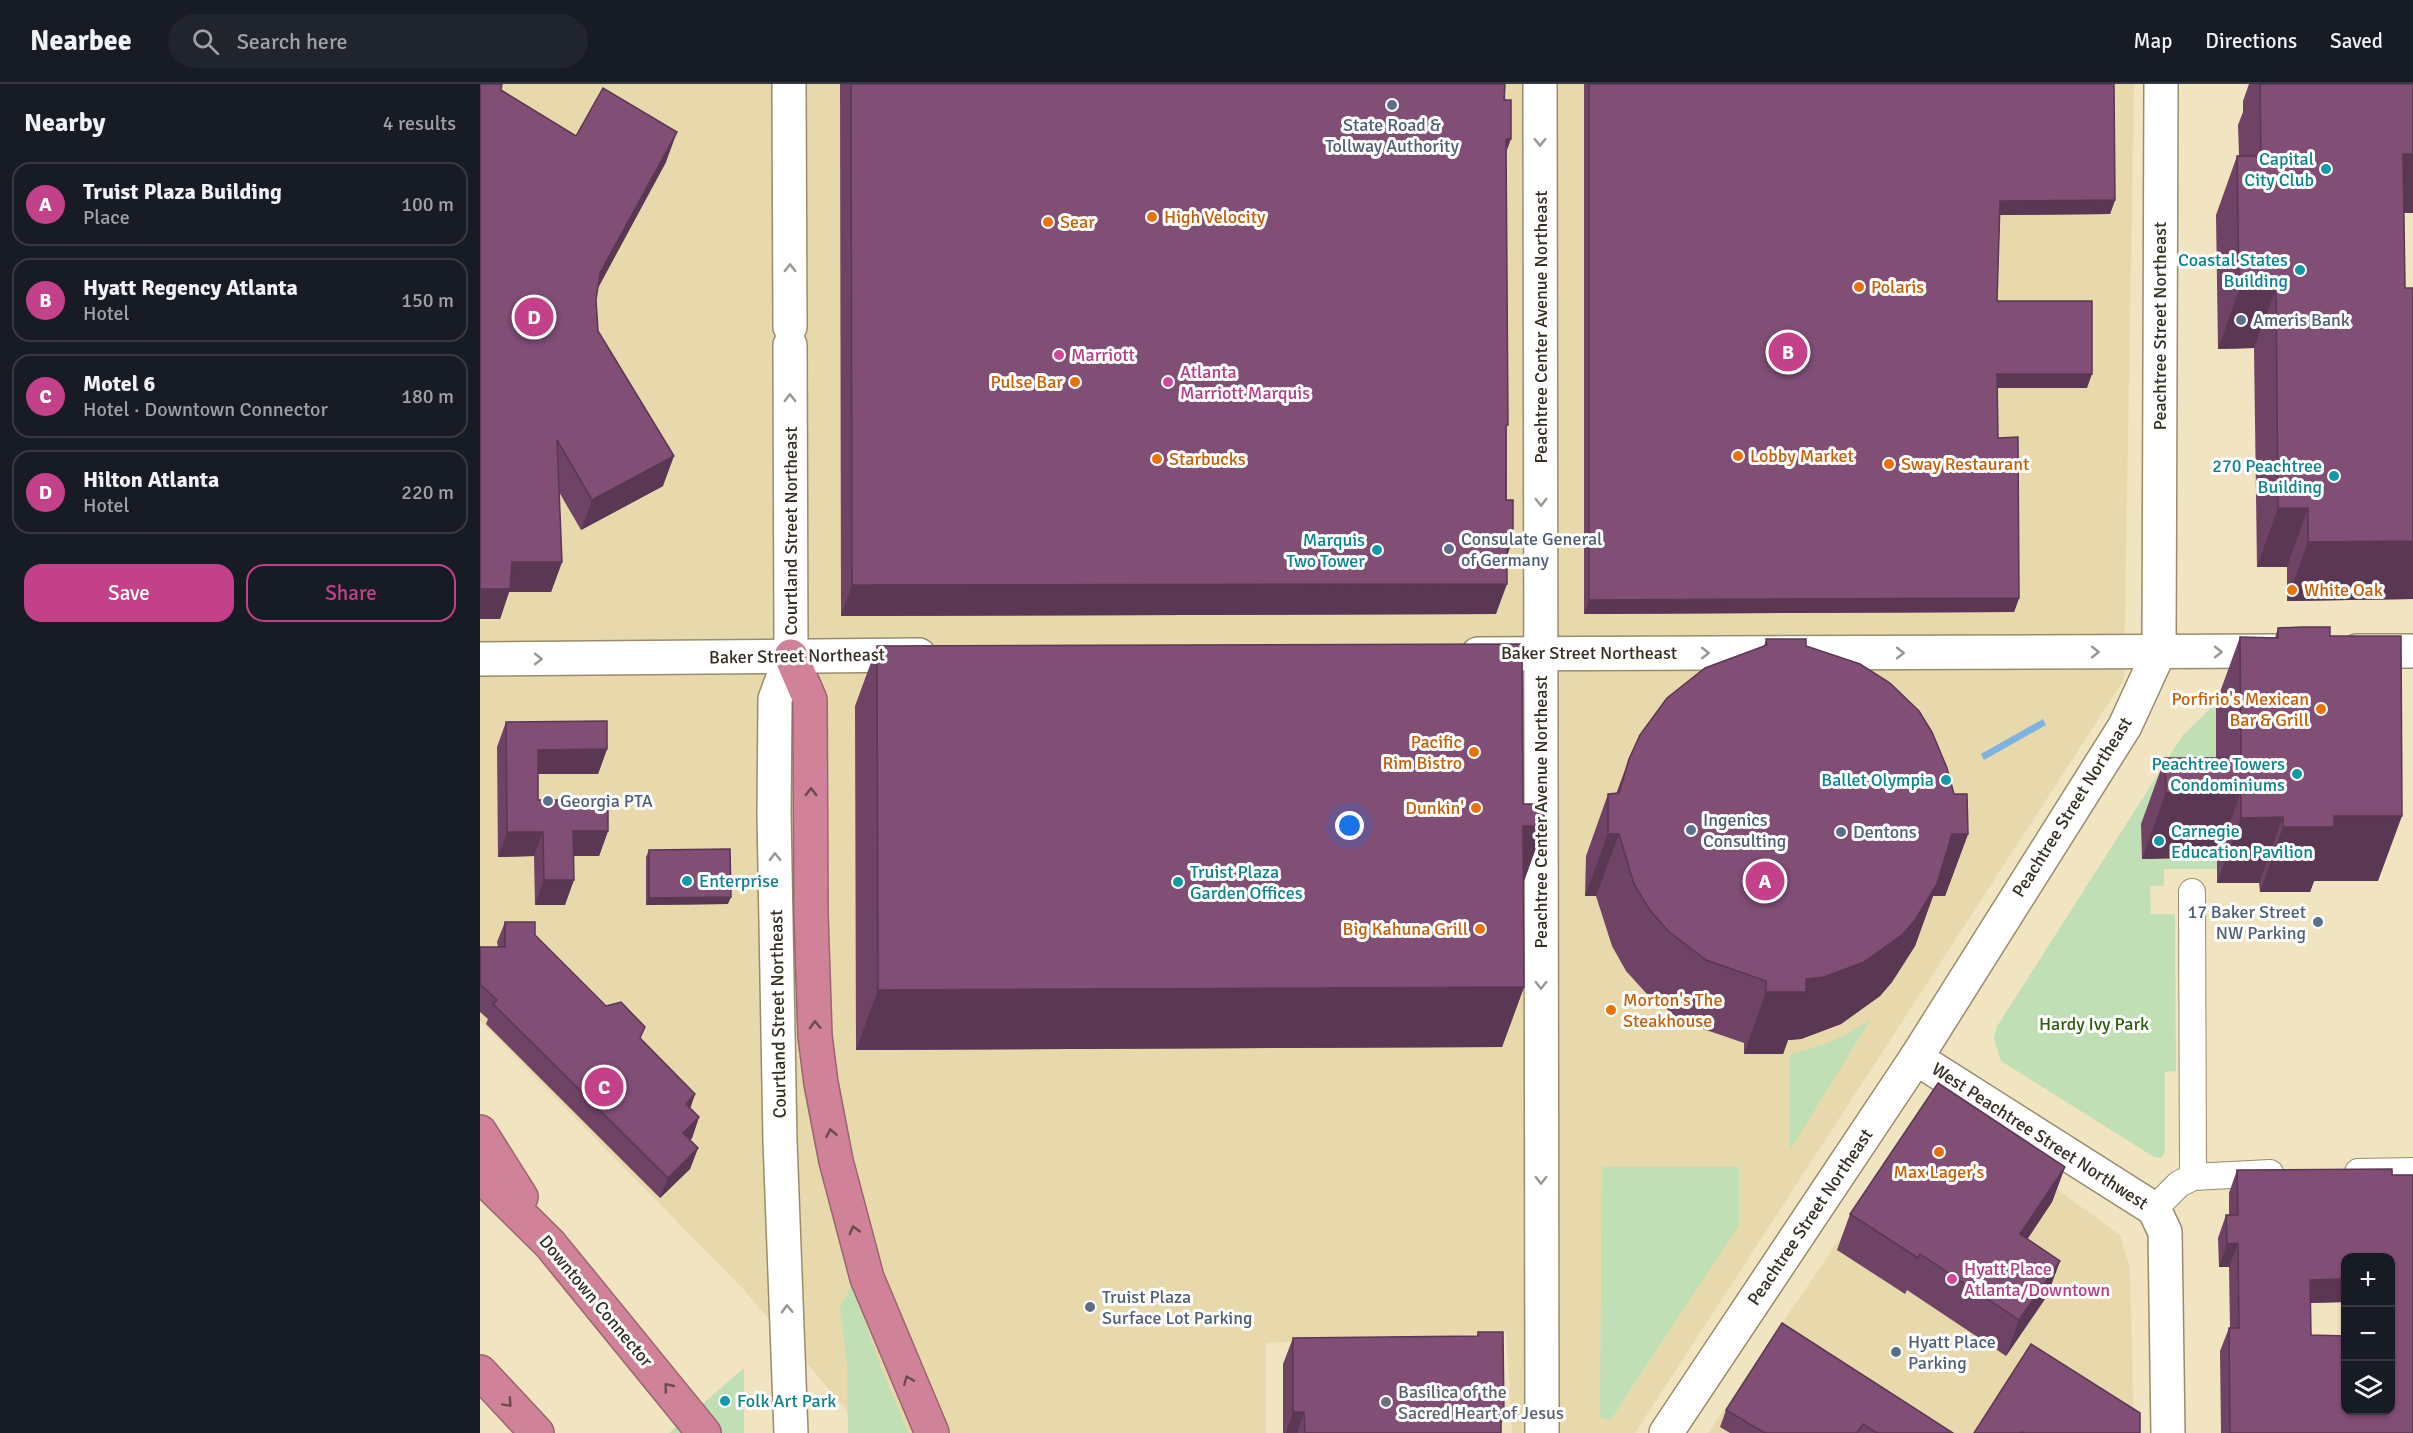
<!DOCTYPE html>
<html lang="en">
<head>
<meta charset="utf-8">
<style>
	body { margin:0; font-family:Signika,sans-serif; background:#20242c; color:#f1f3f6 }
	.controls { position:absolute; right:18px; bottom:18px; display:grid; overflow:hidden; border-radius:12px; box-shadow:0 2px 4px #0004 }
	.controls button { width:54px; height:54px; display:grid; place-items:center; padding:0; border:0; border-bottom:2px solid #363941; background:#171b24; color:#f1f3f6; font:30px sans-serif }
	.you { position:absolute; left:870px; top:742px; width:21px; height:21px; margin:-15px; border:4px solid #fff; border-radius:50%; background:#1a73e8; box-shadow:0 0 0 9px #1a73e833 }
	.badge { display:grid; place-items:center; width:39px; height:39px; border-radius:50%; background:#c34188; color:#fff; font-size:20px; font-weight:700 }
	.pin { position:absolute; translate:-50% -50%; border:3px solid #fff; box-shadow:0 2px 6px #0006 }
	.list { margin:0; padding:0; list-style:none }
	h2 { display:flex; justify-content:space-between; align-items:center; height:78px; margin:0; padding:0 24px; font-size:26px }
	h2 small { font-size:20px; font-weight:400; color:#9ea1a6 }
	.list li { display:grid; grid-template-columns:39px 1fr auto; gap:18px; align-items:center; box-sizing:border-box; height:84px; margin:0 12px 12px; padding:0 12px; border:2px solid #363941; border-radius:18px }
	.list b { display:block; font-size:22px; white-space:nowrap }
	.list p { margin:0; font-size:20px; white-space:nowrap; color:#9ea1a6 }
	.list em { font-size:20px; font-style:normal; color:#9ea1a6 }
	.actions { display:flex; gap:12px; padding:18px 24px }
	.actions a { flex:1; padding:14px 0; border:2px solid #c34188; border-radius:18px; text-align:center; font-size:21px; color:#c34188 }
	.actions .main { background:#c34188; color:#fff }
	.icon { flex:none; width:33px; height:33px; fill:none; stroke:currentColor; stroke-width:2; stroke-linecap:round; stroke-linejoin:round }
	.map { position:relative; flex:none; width:1933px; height:1349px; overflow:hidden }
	header { display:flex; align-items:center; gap:36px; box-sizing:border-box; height:84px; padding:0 30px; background:#171b24; border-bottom:2px solid #363941 }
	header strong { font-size:28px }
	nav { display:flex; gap:33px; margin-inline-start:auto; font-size:21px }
	.search { width:420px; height:54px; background:#20242c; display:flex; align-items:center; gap:15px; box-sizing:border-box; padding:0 21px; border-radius:33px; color:#9ea1a6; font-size:22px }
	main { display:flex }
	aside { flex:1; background:#171b24 }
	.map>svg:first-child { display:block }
	.built { fill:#e8d9ad }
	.green { fill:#c1dfb5 }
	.water { fill:#7eb2e1 }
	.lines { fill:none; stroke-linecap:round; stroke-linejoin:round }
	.street-casing { stroke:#988c6b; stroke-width:28 }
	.secondary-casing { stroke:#988c6b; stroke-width:36 }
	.highway-casing { stroke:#99656e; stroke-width:36 }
	.street { stroke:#fff; stroke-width:26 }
	.secondary { stroke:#fff; stroke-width:33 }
	.highway { stroke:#cf8298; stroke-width:33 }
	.wall { fill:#6f4365; fill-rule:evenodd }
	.shaded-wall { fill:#5a3753 }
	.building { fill:#814e76; stroke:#5a3753; stroke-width:1.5; fill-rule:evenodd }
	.oneway { stroke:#9a9790 }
	.oneway2 { stroke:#6a4c4b }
	.service-dot { fill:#5c6f8a; stroke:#fff; stroke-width:2 }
	.culture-dot { fill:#0f9aa8; stroke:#fff; stroke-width:2 }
	.food-dot { fill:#e8710a; stroke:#fff; stroke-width:2 }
	.hotel-dot { fill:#d1479c; stroke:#fff; stroke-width:2 }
	.worship-dot { fill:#6b7280; stroke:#fff; stroke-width:2 }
	.labels { text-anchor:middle; stroke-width:6; stroke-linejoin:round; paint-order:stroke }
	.service-label { font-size:18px; fill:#4e5e75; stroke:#fff; text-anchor:start }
	.culture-label { font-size:18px; fill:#0d838f; stroke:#fff; text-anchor:end }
	.food-label { font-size:18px; fill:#c56008; stroke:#fff; text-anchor:start }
	.street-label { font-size:18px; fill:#342f21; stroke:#fff }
	.hotel-label { font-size:18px; fill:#b23c85; stroke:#fff; text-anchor:start }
	.park-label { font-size:18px; fill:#2c5d0f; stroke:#fff }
	.worship-label { font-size:18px; fill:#5b616d; stroke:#fff; text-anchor:start }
</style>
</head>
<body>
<header>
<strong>Nearbee</strong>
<div class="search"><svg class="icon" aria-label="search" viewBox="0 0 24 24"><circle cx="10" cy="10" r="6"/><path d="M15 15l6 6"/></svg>Search here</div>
<nav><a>Map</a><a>Directions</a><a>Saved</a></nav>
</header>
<main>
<aside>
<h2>Nearby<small>4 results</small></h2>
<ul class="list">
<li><span class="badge">A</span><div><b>Truist Plaza Building</b><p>Place</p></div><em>100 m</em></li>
<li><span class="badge">B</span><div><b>Hyatt Regency Atlanta</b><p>Hotel</p></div><em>150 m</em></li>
<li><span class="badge">C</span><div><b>Motel 6</b><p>Hotel · Downtown Connector</p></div><em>180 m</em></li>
<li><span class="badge">D</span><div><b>Hilton Atlanta</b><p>Hotel</p></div><em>220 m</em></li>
</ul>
<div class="actions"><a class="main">Save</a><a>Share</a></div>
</aside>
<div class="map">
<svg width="1933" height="1349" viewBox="0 0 1933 1349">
	<rect width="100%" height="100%" fill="#f1e4c0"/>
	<g class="built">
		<path d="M0,0h1654l-10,596 -489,753h-123l-6,-100 -240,10v90h-400l-122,-143 -264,-269z"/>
		<path d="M1446,1027l129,77 65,47 10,33 4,165h-426z"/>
	</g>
	<g class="green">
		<path d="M1736,619l1,166h-53v17h-14l1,28h24l1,157 -11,1v80l-4,6 -7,-1 -153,-96 -7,-22 2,-11 187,-293z"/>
		<path d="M1391,935l-81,131v-96c30,-7 56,-17 81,-35z"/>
		<path d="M1122,1083h137v58l-129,196 -10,-4z"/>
		<path d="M372,1200l28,81 29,68h-61l-1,-67 -7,-58z"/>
		<path d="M264,1284v65h-75z"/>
	</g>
	<path class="water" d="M1563,635l3,6 -62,35 -3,-6z"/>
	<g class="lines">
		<g class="street-casing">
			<g id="street">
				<path d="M1712,808l1,285"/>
				<path d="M1878,1088l55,-1"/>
				<path d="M1674,1125l25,-25 14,-7 77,-4"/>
			</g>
		</g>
		<g class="secondary-casing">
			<g id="secondary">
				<path d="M309,0l1,243"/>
				<path d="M1060,0l2,1349"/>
				<path d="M310,261l1,311 -16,43 -1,115 6,327 11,292"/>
				<path d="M1877,567h56"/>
				<path d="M998,570l800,-3"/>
				<path d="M0,575l439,-4"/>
				<path d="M1436,974l238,151 11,23 3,201"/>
				<path d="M1186,1349l250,-375 209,-332 34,-74 2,-568"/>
			</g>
		</g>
		<g class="highway-casing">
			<g id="highway">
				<path d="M311,572l19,44 1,214 4,122 6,47 15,78 31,117 65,155"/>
				<path d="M0,1048l41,65"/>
				<path d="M0,1091l70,69 154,189"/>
				<path d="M0,1288l57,61"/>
			</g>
		</g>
		<use href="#street" class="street"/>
		<use href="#secondary" class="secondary"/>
		<use href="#highway" class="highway"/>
	</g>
	<g class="wall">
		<path d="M360,0h665l1,70 1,402 -11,58 -655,2z"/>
		<path d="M1104,0h530l1,116 -5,14 -110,1 -3,86 90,87h-90l1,50 21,160 -5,14 -430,2z"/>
		<path d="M1769,0h164v129h-9l1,75h8v311l-126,2v-34h-30l-3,-219 -36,1 -2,-134 21,-59h2l-1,-31 5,-13v-11z"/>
		<path d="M21,6l75,46 90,26 -68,125 -2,13 2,31 65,155 -82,44 -22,-38 3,70 -11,30h-42l-9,27z"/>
		<path d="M1798,544l52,8 48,245h-64l-4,11h-50l-1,-9h-42v-26l-75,2 -1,-35 24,-66h51v-55l24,-66 35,1z"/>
		<path d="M1286,555l40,7 148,148 14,40 -23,62h-12l-18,50 -23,36 -12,14 -39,28 -40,15 -13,1 -5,14h-39v-11l-61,-21 -37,-29 -20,-22 -14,-25 -16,-50h-11l1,-40 22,-62h8l13,-35 135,-113z"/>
		<path d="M397,562l646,158 21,22 -21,58 1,103 -22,60 -646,3 -1,-344z"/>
		<path d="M26,638l101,27 -9,25h-60v26l70,31 -9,25h-26l-8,49h-30l-1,-49 -36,1 -1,-110z"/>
		<path d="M169,766l79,54 -82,1v-48z"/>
		<path d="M25,838l30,13 160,159 -5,14 9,9 -7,21 -2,2 8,8 -8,21 -30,29 -174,-174 2,-5 -8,-7v-65h18l-1,-5z"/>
		<path d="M1585,1083l-13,35 -25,37 33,22 -13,35 -41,60 -99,-66 -2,4 -68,-44 13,-36z"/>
		<path d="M1912,1085l21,264h-192l-1,-82 9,-23h1l-1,-61h-10l-1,-29 8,-23h3v-22l8,-23zM1866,1173h45l-45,153 -35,-75 -1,-32 36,-1z"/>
		<path d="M998,1248l26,85 -3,8v8h-218v-69l10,-26 184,-2z"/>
		<path d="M1246,1326l227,23h-223l-10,-6z"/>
	</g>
	<g class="shaded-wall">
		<path d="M197,48l-11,30 -76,141 10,-30z"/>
		<path d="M1026,55h5l-11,30z"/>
		<path d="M1923,70h10v59h-32z"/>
		<path d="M1635,116l-5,14 -115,1 5,-14z"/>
		<path d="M1796,205l-22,59 -36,1 21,-59z"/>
		<path d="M1517,290h95l-5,14h-95z"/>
		<path d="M194,372l-11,30 -82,44 11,-30z"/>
		<path d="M1798,424h30l-21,59h-30z"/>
		<path d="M1027,455h6l-11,31z"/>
		<path d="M1933,457v58l-126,2 21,-59z"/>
		<path d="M32,478h50l-11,30h-42l-9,27h-20v-30z"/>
		<path d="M1027,500l-11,30 -655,2 11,-31z"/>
		<path d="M1539,514l-5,14 -430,2 5,-14z"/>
		<path d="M127,665l-9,25h-69l9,-24z"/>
		<path d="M1761,708l-24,65 -75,2 24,-66z"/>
		<path d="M1854,732h68l-24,65h-64l-4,11h-50l23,-65z"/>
		<path d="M1803,733l-24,66h-42l24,-65z"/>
		<path d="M1043,742h21l-22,60z"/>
		<path d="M93,747h35l-9,25h-35z"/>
		<path d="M27,748h36l-9,24 -36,1z"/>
		<path d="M1128,750h11l-23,62h-11z"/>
		<path d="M1472,750h16l-23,62h-12l-18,50 -23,36 -12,14 -39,28 -40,15 -13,1 -5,14h-39l22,-62 40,-13z"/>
		<path d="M64,796h30l-9,25h-30z"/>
		<path d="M251,813l-3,7 -82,1 3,-7z"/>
		<path d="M1044,903l-22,60 -646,3 22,-60z"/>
		<path d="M215,1010l-7,21 -2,-11z"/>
		<path d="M219,1033l-7,21 -16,16 7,-21z"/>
		<path d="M218,1064l-8,21 -30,29 8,-20z"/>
		<path d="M1585,1083l-13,35 -45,68 13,-36z"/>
		<path d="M1758,1159l-9,24h-10l8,-23z"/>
		<path d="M1580,1177l-13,35 -41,60 13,-36z"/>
		<path d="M1866,1195v23l-44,1 8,-23z"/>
		<path d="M813,1328h11l-7,21h-11z"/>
	</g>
	<g class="building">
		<path d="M0,0h22l-1,6 75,46 27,-48 74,44 -77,141 -4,27 2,31 76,125 -82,44 -35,-60 5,122h-50l-2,27h-30z"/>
		<path d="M371,0h654l-1,16h7v39h-5l2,286h-2v75h7v39h-6v45l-655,1z"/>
		<path d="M1109,0h525l1,116 -115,1 -3,100h95v73h-95l1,64 20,-1 1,161 -430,2z"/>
		<path d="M1780,0h153v70h-10l2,134h8v253l-105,1v-34h-30l-2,-219 -37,1 -2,-134h24z"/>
		<path d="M1821,543h29v9h71l1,180h-68v11h-51v-10l-42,1v-26l-75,1 -1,-35h76l-1,-121 38,1v-10z"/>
		<path d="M1286,555h40v7l54,18 30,19 29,28 13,21 15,36 7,26h13l1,40h-16l-15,50 -22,36 -12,14 -39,28 -40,15 -18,2v13h-40v-11l-60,-21 -38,-29 -19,-22 -15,-25 -15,-50h-11v-40l11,-1 10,-34 11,-24 27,-37 38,-30 62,-23z"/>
		<path d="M1042,560l1,160h21v22h-21l1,161 -646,3 -1,-344z"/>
		<path d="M127,637v28l-69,1v50h70v31h-35l1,49h-30l-1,-48h-36l-1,-110z"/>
		<path d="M250,765l1,48 -82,1v-48z"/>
		<path d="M25,838h30v13l71,71 15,-4 24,25 -5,11 55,56 -9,10 13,13 -16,16 15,15 -30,30 -175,-174 4,-4 -17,-16v-37h25z"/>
		<path d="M1458,999l127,84 -45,67 40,27 -41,59 -99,-66 -2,4 -68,-44z"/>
		<path d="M1912,1085v6h21v258h-183l-1,-105h10l-1,-85 -11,1 -1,-29h12l-1,-45zM1866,1173h45v153h-45v-74l-35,-1 -1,-55 36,-1z"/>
		<path d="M1302,1239l171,110h-76l-14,-9 -6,9h-92l-39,-23z"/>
		<path d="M998,1248h25l1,85h-3v16h-196l-1,-21h-11v-74l185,-2z"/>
		<path d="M1551,1260l109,69v20h-116l-2,-1 -1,1h-47z"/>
	</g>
	<defs><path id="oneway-chevron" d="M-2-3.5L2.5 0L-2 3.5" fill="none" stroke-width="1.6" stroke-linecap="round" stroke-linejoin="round" transform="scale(1.5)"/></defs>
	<g class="oneway">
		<use href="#oneway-chevron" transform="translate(1060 58) rotate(90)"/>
		<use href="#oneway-chevron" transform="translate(310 184) rotate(-90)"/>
		<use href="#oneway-chevron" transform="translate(310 314) rotate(-90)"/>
		<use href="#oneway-chevron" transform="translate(1061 418) rotate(90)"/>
		<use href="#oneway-chevron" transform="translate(1615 568)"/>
		<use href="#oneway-chevron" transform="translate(1738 568)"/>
		<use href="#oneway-chevron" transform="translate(1225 569)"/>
		<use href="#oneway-chevron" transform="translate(1420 569)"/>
		<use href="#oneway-chevron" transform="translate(58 575)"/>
		<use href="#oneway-chevron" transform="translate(295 773) rotate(-91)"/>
		<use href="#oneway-chevron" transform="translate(1061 901) rotate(90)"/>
		<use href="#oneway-chevron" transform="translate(1061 1096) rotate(90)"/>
		<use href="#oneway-chevron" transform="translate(307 1225) rotate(-92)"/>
	</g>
	<g class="oneway2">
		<use href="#oneway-chevron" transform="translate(331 708) rotate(-90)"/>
		<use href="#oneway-chevron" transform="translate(335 941) rotate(-92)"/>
		<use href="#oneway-chevron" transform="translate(351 1049) rotate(-101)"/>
		<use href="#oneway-chevron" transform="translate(374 1146) rotate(-105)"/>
		<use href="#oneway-chevron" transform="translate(428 1296) rotate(-112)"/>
		<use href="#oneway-chevron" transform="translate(188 1303) rotate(-129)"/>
		<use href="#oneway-chevron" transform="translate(28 1319) rotate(47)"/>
	</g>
	<g class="service-dot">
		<circle cx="912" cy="21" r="6"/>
		<circle cx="1761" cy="236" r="6"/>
		<circle cx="969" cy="465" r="6"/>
		<circle cx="68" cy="717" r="6"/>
		<circle cx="1211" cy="746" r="6"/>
		<circle cx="1361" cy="748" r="6"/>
		<circle cx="1838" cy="838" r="6"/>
		<circle cx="610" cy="1223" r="6"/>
		<circle cx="1416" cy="1268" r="6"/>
	</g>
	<g class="culture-dot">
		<circle cx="1846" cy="85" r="6"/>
		<circle cx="1820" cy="186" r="6"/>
		<circle cx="1854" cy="392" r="6"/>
		<circle cx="897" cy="466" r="6"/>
		<circle cx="1817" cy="690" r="6"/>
		<circle cx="1466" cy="696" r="6"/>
		<circle cx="1679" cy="757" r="6"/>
		<circle cx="207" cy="797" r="6"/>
		<circle cx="698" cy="798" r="6"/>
		<circle cx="245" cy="1317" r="6"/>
	</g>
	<g class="food-dot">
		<circle cx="672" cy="133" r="6"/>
		<circle cx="568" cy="138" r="6"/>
		<circle cx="1379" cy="203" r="6"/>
		<circle cx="595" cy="298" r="6"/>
		<circle cx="1258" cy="372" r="6"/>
		<circle cx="677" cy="375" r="6"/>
		<circle cx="1409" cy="380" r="6"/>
		<circle cx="1812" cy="506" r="6"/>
		<circle cx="1841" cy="625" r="6"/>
		<circle cx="994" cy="668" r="6"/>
		<circle cx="996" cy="724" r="6"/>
		<circle cx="1000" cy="845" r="6"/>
		<circle cx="1131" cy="926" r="6"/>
		<circle cx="1459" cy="1068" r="6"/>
	</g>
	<g class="hotel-dot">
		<circle cx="579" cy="271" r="6"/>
		<circle cx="688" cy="298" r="6"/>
		<circle cx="1472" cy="1195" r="6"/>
	</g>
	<circle class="worship-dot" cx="906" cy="1318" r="6"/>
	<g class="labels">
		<g class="service-label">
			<text x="912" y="47" text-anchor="middle">State Road &amp;<tspan x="912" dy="21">Tollway Authority</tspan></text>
			<text x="1773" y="242">Ameris Bank</text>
			<text x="981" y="461">Consulate General<tspan x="981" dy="21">of Germany</tspan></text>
			<text x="80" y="723">Georgia PTA</text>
			<text x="1223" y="742">Ingenics<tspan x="1223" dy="21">Consulting</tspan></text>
			<text x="1373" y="754">Dentons</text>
			<text x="1826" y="834" text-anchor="end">17 Baker Street<tspan x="1826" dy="21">NW Parking</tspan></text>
			<text x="622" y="1219">Truist Plaza<tspan x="622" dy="21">Surface Lot Parking</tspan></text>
			<text x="1428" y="1264">Hyatt Place<tspan x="1428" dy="21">Parking</tspan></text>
		</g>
		<g class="culture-label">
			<text x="1834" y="81">Capital<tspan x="1834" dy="21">City Club</tspan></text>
			<text x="1808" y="182">Coastal States<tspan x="1808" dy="21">Building</tspan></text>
			<text x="1842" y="388">270 Peachtree<tspan x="1842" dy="21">Building</tspan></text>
			<text x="885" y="462">Marquis<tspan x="885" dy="21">Two Tower</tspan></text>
			<text x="1805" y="686">Peachtree Towers<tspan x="1805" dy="21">Condominiums</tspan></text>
			<text x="1454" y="702">Ballet Olympia</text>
			<text x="1691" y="753" text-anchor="start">Carnegie<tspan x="1691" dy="21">Education Pavilion</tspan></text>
			<text x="710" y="794" text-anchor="start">Truist Plaza<tspan x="710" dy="21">Garden Offices</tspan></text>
			<text x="219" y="803" text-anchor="start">Enterprise</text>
			<text x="257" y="1323" text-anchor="start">Folk Art Park</text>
		</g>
		<g class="food-label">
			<text x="684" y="139">High Velocity</text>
			<text x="580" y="144">Sear</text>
			<text x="1391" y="209">Polaris</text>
			<text x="583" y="304" text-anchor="end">Pulse Bar</text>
			<text x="1270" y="378">Lobby Market</text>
			<text x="689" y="381">Starbucks</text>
			<text x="1421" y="386">Sway Restaurant</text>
			<text x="1824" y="512">White Oak</text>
			<text x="1829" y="621" text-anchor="end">Porfirio's Mexican<tspan x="1829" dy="21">Bar &amp; Grill</tspan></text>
			<text x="982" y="664" text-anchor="end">Pacific<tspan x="982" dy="21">Rim Bistro</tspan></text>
			<text x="984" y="730" text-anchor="end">Dunkin'</text>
			<text x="988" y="851" text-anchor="end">Big Kahuna Grill</text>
			<text x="1143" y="922">Morton's The<tspan x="1143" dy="21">Steakhouse</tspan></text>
			<text x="1459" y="1094" text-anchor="middle">Max Lager's</text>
		</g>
		<g class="street-label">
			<text transform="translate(1680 242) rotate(-90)" y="6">Peachtree Street Northeast</text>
			<text transform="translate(1061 243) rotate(-90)" y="6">Peachtree Center Avenue Northeast</text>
			<text transform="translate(311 447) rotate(-90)" y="6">Courtland Street Northeast</text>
			<text x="1109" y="575">Baker Street Northeast</text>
			<text transform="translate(317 572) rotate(-1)" y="6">Baker Street Northeast</text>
			<text transform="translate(1592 723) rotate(-58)" y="6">Peachtree Street Northeast</text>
			<text transform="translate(1061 728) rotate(-90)" y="6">Peachtree Center Avenue Northeast</text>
			<text transform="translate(298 930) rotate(-91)" y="6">Courtland Street Northeast</text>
			<text transform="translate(1560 1052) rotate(33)" y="6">West Peachtree Street Northwest</text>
			<text transform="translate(1330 1133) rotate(-56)" y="6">Peachtree Street Northeast</text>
			<text transform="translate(116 1217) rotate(50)" y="6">Downtown Connector</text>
		</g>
		<g class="hotel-label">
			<text x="591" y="277">Marriott</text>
			<text x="700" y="294">Atlanta<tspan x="700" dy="21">Marriott Marquis</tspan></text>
			<text x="1484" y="1191">Hyatt Place<tspan x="1484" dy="21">Atlanta/Downtown</tspan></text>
		</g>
		<g class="park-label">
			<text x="1614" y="946">Hardy Ivy Park</text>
		</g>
		<g class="worship-label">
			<text x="918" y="1314">Basilica of the<tspan x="918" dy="21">Sacred Heart of Jesus</tspan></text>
		</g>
	</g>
</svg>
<div class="controls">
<button>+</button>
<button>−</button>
<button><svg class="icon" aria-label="layers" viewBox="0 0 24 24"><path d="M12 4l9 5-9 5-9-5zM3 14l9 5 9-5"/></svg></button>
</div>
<div class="you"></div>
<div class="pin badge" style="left:1285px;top:797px">A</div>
<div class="pin badge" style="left:1308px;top:268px">B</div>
<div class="pin badge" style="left:124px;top:1003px">C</div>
<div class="pin badge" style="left:54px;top:233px">D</div>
</div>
</main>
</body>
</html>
